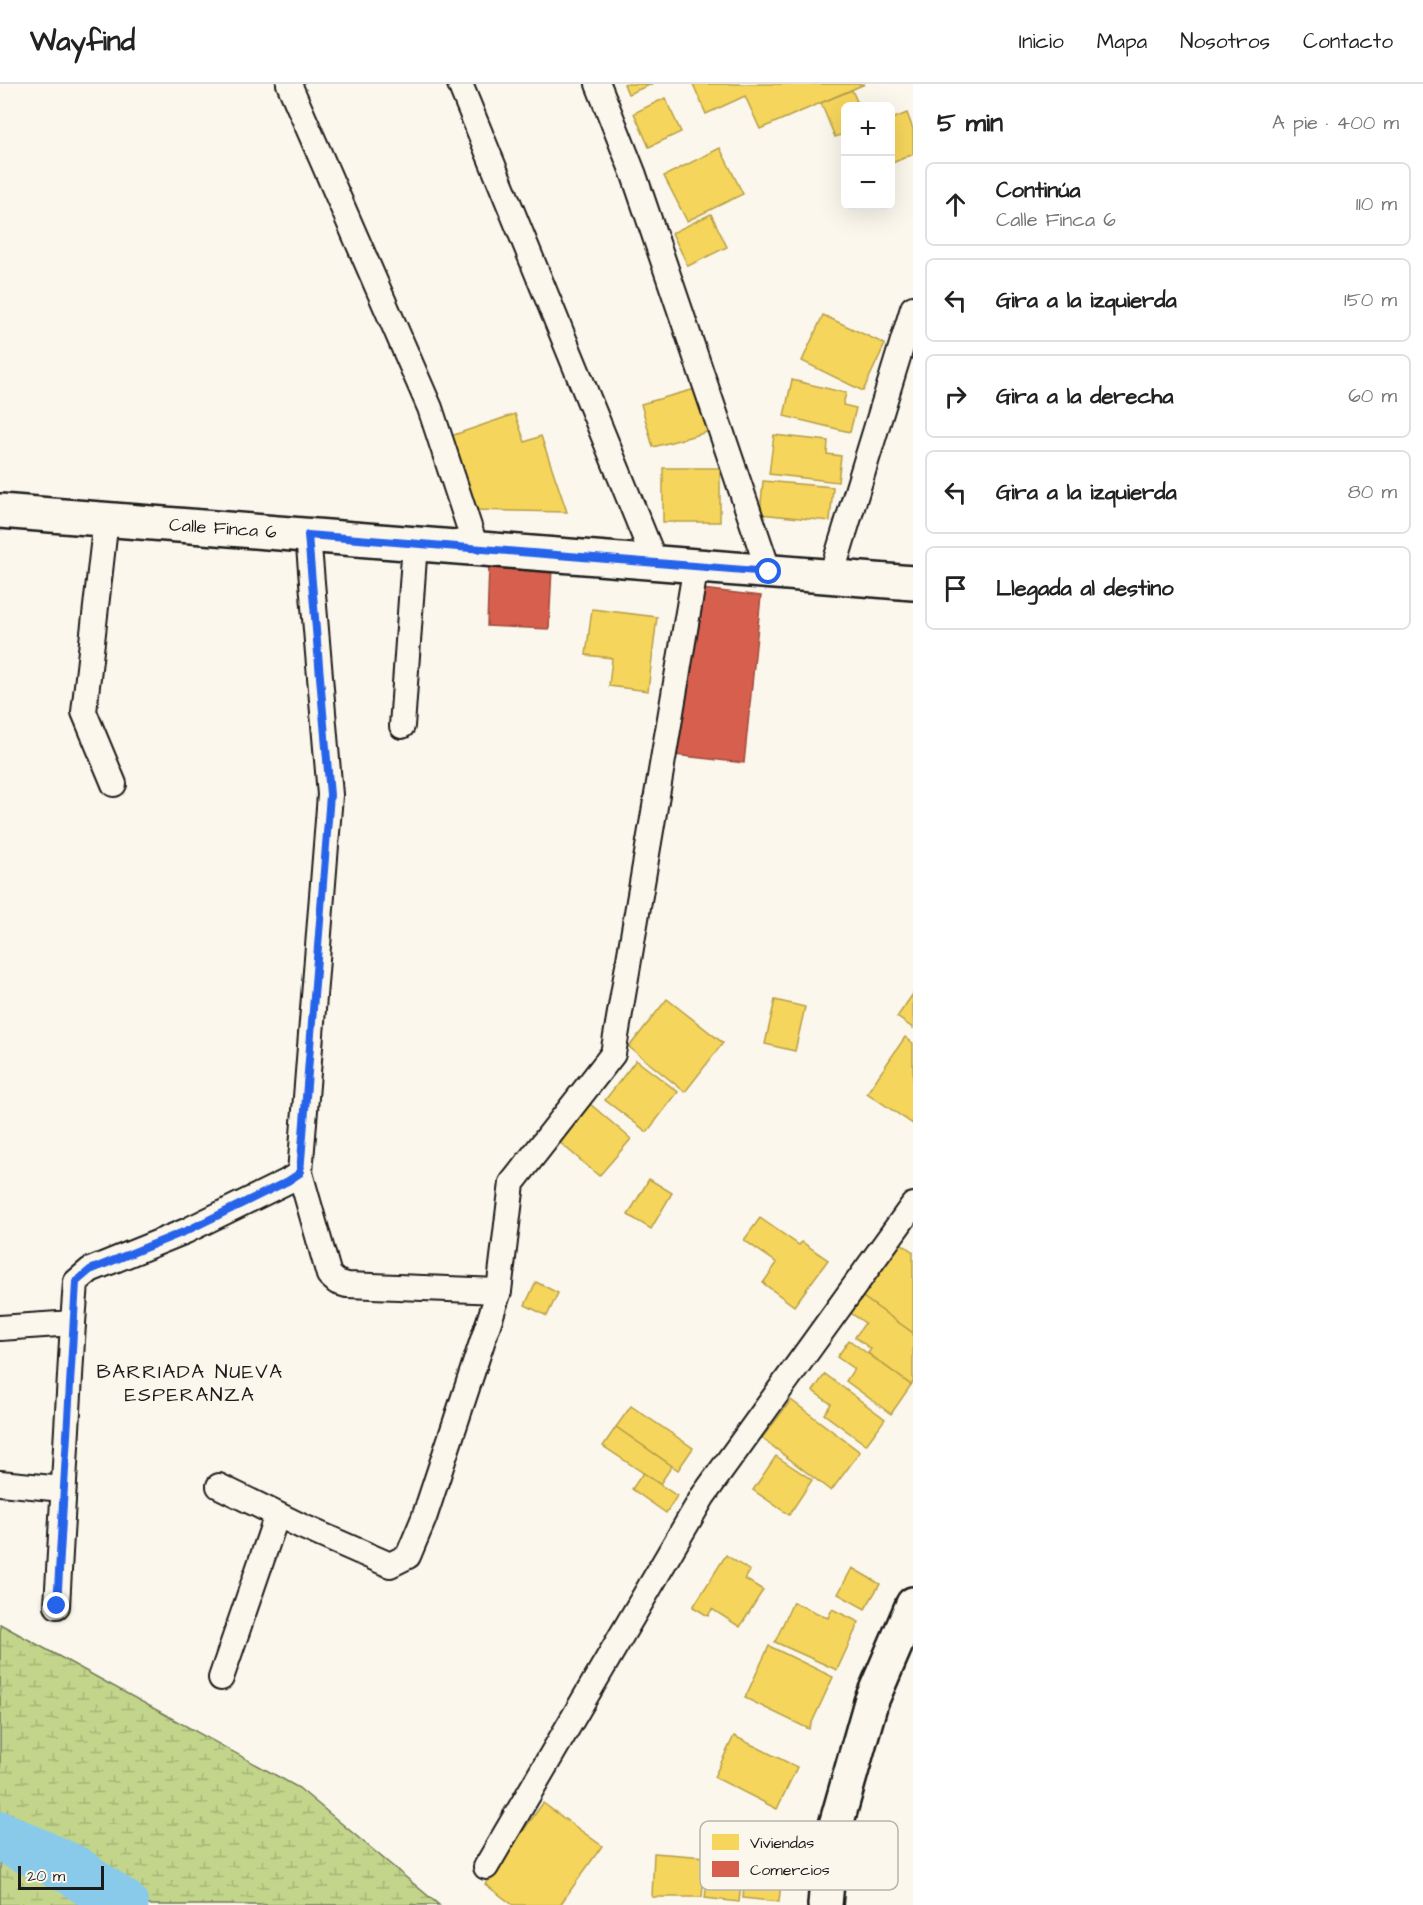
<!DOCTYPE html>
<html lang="es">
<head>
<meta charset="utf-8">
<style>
	body { margin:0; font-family:"Architects Daughter",sans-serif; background:#f2f2f2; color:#222 }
	.controls { position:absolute; right:18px; top:18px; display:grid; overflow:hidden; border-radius:9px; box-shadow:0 6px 24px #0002 }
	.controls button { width:54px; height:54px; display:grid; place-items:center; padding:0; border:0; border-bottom:2px solid #e0e0e0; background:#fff; color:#222; font:30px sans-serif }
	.scale { position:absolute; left:18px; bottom:15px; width:86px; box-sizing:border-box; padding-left:6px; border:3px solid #1c1c1c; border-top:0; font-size:16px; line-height:21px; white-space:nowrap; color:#1c1c1c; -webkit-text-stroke:4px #fbf7ec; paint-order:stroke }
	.stop { position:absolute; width:18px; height:18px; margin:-14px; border:4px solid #2563eb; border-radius:50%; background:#fff }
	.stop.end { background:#2563eb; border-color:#fff; box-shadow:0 2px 6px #0008 }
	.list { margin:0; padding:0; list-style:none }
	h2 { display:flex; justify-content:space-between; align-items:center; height:78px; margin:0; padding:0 24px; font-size:26px }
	h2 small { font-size:20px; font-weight:400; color:#767676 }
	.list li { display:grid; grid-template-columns:39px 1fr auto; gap:18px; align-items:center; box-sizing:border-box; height:84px; margin:0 12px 12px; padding:0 12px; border:2px solid #e0e0e0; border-radius:9px }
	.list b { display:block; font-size:22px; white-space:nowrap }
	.list p { margin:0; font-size:20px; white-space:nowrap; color:#767676 }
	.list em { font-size:20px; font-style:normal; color:#767676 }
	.icon { flex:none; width:33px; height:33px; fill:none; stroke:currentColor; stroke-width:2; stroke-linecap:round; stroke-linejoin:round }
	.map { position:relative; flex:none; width:913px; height:1821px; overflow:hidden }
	header { display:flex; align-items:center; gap:36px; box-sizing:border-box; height:84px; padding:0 30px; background:#fff; border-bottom:2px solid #e0e0e0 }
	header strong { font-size:28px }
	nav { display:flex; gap:33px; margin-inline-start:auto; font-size:21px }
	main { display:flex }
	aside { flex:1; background:#fff }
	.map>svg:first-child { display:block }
	.wetland { fill:url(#wetland-marsh); stroke:#6f7853; stroke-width:1.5 }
	.homes { fill:#f6d55c; stroke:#b59e49; stroke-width:1.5 }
	.shops { fill:#d6604d; stroke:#9e4c3e; stroke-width:1.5 }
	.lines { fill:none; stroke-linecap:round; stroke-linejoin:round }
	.river { stroke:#89caea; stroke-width:51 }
	.street-casing { stroke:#1c1c1c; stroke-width:28 }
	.secondary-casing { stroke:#1c1c1c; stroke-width:38 }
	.street { stroke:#fbf7ec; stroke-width:24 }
	.secondary { stroke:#fbf7ec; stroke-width:33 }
	.route { stroke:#2563eb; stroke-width:8 }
	.labels { text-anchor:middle; stroke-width:6; stroke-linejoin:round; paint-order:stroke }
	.street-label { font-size:18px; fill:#1c1c1c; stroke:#fbf7ec }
	.neighbourhood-label { font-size:20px; letter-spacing:1.5px; fill:#1c1c1c; stroke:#fbf7ec }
	.key { fill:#fbf7ec; stroke:#b8b5ae; stroke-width:1.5 }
	.key-label { font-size:16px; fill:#1c1c1c }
</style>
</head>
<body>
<header>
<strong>Wayfind</strong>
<nav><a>Inicio</a><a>Mapa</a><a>Nosotros</a><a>Contacto</a></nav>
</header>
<main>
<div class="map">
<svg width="913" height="1821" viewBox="0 0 913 1821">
	<defs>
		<pattern id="wetland-marsh" width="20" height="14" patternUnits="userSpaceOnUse" patternTransform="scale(1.5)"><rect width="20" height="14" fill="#c2d58a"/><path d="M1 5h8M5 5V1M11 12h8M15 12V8" fill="none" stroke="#a6b676"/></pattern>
	</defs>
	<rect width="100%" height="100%" fill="#fbf7ec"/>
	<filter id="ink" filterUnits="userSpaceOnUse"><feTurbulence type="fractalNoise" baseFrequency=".0167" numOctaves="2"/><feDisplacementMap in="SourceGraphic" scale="12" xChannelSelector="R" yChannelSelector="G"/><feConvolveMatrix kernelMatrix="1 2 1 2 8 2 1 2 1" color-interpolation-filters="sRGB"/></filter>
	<g filter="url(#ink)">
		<path class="wetland" d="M0,1540l299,164 140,117h-439z"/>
		<g class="homes">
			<path d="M624,0h28l-24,10z"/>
			<path d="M693,0h172l-105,45 -15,-33 -39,18z"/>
			<path d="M852,6l7,16h-13v27l-11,4 -14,-34z"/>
			<path d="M665,14l16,34 -32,15 -15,-34z"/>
			<path d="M907,29l6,16v25l-23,10v-44z"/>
			<path d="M720,64l23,46 -56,27 -23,-45z"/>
			<path d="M711,130l16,33 -39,19 -16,-33z"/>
			<path d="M823,231l62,29 -22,47 -61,-30z"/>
			<path d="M792,296l54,13 -3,12 13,3 -6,24 -66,-16z"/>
			<path d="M699,304l12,43 -58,16 -12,-43z"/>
			<path d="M515,330l10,28 16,-6 26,76 -97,-2 -25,-72z"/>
			<path d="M774,351l54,6 -1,13 14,2 -3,26 -69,-8z"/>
			<rect x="663" y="384" width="57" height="54"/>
			<path d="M763,397l70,6 -3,34 -70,-7z"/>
			<path d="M592,525l65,8 -9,74 -39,-5 3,-28 -26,-3z"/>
			<path d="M913,910v34l-16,-11z"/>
			<path d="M667,915l56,44 -38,49 -56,-45z"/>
			<path d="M775,916l30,7 -10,44 -30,-7z"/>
			<path d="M905,953l8,6v81l-46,-31z"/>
			<path d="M636,976l42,32 -31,40 -42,-32z"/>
			<path d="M589,1019l42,36 -32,37 -42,-36z"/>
			<path d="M649,1095l23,14 -21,36 -23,-14z"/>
			<path d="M760,1134l39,27 3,-3 26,18 -34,46 -31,-23 14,-20 -33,-23z"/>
			<path d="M898,1157l15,11v81l-53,-38z"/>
			<path d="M536,1198l22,11 -11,23 -22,-11z"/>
			<path d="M860,1211l53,38v49l-2,3 -43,-32 3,-4 -16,-12 10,-14 -17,-12z"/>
			<path d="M849,1256l62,45 -20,29 -45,-33 8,-12 -17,-12z"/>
			<path d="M825,1290l60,45 -19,26 -42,-31 7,-10 -18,-13z"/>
			<path d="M791,1316l69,52 -29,39 -69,-53z"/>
			<path d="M631,1322l62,42 -15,22 -62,-43z"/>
			<path d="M616,1343l56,39 -12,18 -57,-38z"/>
			<path d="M776,1372l36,24 -23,35 -36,-25z"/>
			<path d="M643,1389l34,23 -11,17 -34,-24z"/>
			<path d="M726,1471l24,16 -5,8 18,11 -23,37 -28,-18 -4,7 -15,-9z"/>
			<path d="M852,1484l28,16 -15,25 -27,-15z"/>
			<path d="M793,1518l35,16 4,-9 27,13 -22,48 -62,-28z"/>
			<path d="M769,1562l64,31 -24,52 -64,-31z"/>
			<path d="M734,1652l63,31 -20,42 -63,-32z"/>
			<path d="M543,1719l59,43 -42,59h-47l-28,-21z"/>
			<path d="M713,1750l33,4 -7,64 -34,-4z"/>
			<path d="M654,1769l52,4 -4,40h-50z"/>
			<path d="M746,1775l37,3 -4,40 -36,-4z"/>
		</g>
		<g class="shops">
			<path d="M489,480l63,3 -3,62 -62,-3z"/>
			<path d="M693,504l68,8 -17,167 -69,-8z"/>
		</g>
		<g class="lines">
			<path class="river" d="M0,1752l73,34 50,35"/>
			<g class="street-casing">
				<g id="street">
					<path d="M289,0l141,324 46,140"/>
					<path d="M460,0l195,478"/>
					<path d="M598,0l36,91 135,397"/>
					<path d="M106,435l-22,193 30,72"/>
					<path d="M831,492l82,-268"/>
					<path d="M402,642l13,-183"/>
					<path d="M300,1089l29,102 8,7 10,3 152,6"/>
					<path d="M0,1244l73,-5 3,-41 14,-12 96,-39 102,-50 12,-8 30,-378 -22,-260"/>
					<path d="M0,1399l63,6"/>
					<path d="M219,1402l82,40 89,39 18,-9 16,-38 75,-227 13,-108 101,-129 83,-489"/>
					<path d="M57,1522l16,-283"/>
					<path d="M221,1594l56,-163"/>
					<path d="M486,1783l217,-371 210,-291"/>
				</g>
			</g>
			<g class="secondary-casing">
				<g id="secondary">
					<path d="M0,427l913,72"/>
					<path d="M825,1821l5,-59 41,-144 42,-98"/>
				</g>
			</g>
			<use href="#street" class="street"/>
			<use href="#secondary" class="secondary"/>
		</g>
	</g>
	<g class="lines" filter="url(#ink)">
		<path class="route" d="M57,1522l19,-324 14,-12 96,-39 102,-50 12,-8 30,-378 -22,-260 461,37"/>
	</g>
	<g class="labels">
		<g class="street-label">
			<text transform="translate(223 444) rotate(4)" y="6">Calle Finca 6</text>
		</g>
		<g class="neighbourhood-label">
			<text x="190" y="1294">BARRIADA NUEVA<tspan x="190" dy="23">ESPERANZA</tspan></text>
		</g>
	</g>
	<rect x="700" y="1737" width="198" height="69" rx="9" class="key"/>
	<rect x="712" y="1750" width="27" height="16" fill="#f6d55c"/>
	<rect x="712" y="1777" width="27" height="16" fill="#d6604d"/>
	<g class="key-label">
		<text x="750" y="1764">Viviendas</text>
		<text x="750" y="1791">Comercios</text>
	</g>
</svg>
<div class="controls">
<button>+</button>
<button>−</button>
</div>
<div class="scale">20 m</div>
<div class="stop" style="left:769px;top:488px"></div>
<div class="stop end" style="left:57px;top:1522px"></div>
</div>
<aside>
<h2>5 min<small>A pie · 400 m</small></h2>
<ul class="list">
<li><svg class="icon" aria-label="ahead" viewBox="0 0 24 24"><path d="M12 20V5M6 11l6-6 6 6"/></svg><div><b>Continúa</b><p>Calle Finca 6</p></div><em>110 m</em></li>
<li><svg class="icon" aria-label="left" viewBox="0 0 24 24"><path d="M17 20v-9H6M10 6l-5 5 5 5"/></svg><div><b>Gira a la izquierda</b></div><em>150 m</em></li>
<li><svg class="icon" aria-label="right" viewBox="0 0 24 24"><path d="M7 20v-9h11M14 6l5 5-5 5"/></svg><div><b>Gira a la derecha</b></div><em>60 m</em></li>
<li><svg class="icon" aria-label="left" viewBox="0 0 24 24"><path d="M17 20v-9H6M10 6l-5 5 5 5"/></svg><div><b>Gira a la izquierda</b></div><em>80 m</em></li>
<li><svg class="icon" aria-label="arrive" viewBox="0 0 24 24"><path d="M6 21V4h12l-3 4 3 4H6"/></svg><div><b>Llegada al destino</b></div></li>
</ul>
</aside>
</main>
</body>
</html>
